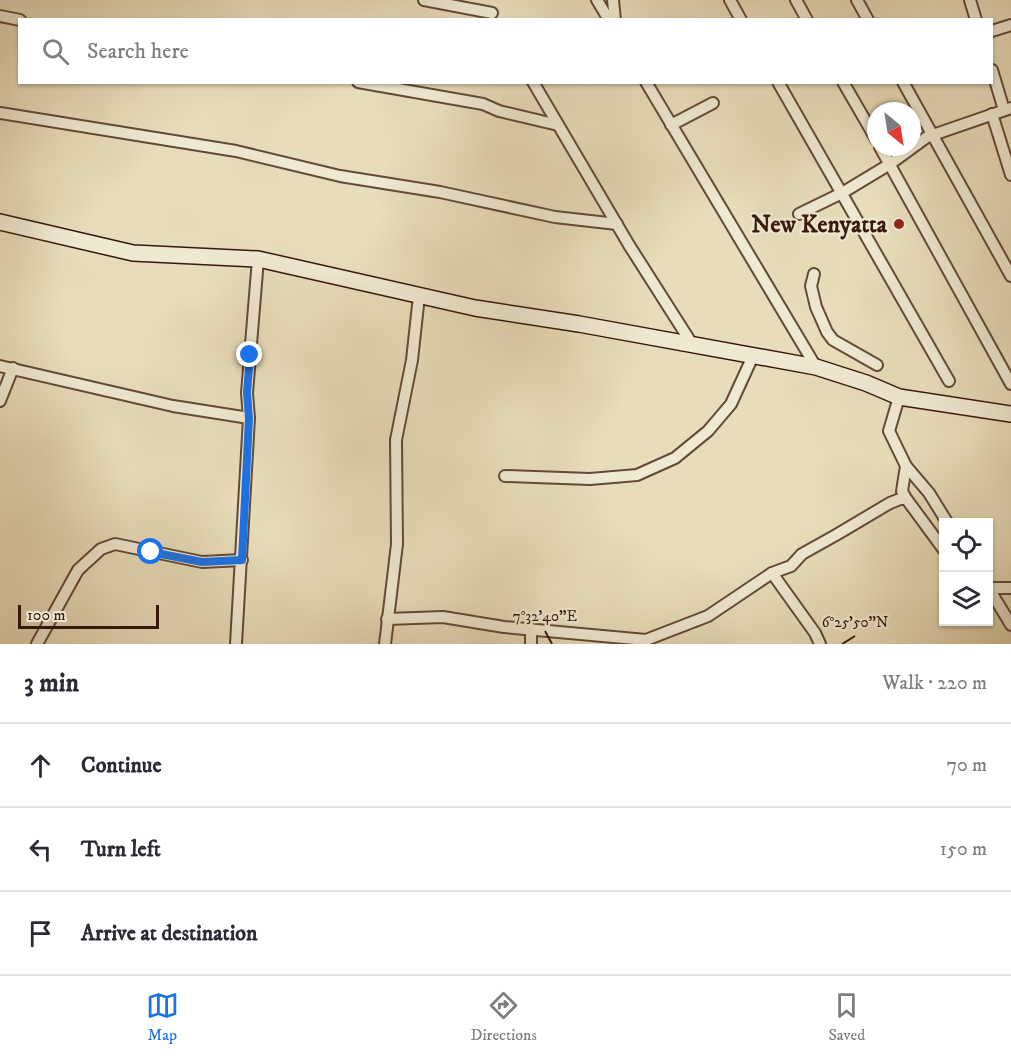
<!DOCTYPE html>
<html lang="en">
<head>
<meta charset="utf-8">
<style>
	body { margin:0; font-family:"IM FELL DW Pica",serif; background:#f2f2f3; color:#2b2b33 }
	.controls { position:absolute; right:18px; bottom:18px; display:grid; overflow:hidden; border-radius:0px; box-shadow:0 2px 4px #0004 }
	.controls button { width:54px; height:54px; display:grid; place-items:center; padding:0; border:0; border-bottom:2px solid #e1e1e2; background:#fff; color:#2b2b33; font:30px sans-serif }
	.compass { position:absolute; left:867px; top:102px; width:54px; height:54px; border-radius:50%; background:#fff; box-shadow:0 2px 4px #0004; rotate:150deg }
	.scale { position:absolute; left:18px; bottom:15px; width:141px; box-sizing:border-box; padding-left:6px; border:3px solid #37180b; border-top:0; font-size:16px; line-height:21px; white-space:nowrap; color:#37180b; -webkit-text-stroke:4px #f0e9d2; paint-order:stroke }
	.stop { position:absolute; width:18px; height:18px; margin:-14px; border:4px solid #1a73e8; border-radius:50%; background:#fff }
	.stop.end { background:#1a73e8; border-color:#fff; box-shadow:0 2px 6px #0008 }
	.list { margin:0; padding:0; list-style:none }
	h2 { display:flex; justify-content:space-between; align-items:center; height:78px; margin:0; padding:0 24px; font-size:26px }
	h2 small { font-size:20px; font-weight:400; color:#7c7c81 }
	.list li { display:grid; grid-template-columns:39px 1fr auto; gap:18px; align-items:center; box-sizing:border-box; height:84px; padding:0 24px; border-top:2px solid #e1e1e2 }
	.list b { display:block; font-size:22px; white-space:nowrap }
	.list em { font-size:20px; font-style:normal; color:#7c7c81 }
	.icon { flex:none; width:33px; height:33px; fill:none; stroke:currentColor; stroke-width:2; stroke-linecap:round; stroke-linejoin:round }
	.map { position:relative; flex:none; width:1011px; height:644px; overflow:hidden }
	.search { position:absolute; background:#fff; box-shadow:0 2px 4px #0004; left:18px; right:18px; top:18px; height:66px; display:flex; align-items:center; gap:15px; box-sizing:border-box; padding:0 21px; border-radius:0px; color:#7c7c81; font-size:22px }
	.sheet { height:330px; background:#fff }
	nav { display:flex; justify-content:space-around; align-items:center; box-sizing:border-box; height:84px; border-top:2px solid #e1e1e2; background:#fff; font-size:16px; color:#7c7c81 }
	nav a { display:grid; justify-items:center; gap:3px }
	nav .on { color:#1a73e8 }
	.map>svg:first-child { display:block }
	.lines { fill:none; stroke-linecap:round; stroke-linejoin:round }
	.street-casing { stroke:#634937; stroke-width:14 }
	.secondary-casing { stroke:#37180b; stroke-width:18 }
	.street { stroke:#f0e9d2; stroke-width:10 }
	.secondary { stroke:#f0e9d2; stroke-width:15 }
	.route { stroke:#1a73e8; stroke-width:8 }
	.ticks { fill:none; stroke:#37180b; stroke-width:2 }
	.poi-dot { fill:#8f2418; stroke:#f0e9d2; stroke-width:2 }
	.labels { text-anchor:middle; stroke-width:4.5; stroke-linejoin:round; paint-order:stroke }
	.poi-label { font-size:24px; font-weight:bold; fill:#37180b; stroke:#f0e9d2; text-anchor:end }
	.ticks-label { font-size:15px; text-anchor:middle; fill:#37180b; stroke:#f0e9d2; stroke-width:4.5; stroke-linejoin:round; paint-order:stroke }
</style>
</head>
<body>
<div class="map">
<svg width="1011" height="644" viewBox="0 0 1011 644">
	<rect width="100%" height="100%" fill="#e8ddba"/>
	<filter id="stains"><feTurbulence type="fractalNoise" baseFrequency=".00333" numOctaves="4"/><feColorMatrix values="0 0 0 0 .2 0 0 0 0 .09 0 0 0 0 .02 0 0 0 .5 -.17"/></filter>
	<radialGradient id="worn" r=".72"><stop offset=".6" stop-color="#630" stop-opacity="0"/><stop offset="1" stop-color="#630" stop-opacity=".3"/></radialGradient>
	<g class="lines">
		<g class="street-casing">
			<g id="street">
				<path d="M424,0l68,13"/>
				<path d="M597,0l12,20"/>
				<path d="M613,0l2,20"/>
				<path d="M730,0l11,20"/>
				<path d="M796,0l11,20"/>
				<path d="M857,0l11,20"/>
				<path d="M970,0l6,20"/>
				<path d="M0,16l20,4"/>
				<path d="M992,31l19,-6"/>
				<path d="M992,70l12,40"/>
				<path d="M358,82l125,22 16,7 59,14"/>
				<path d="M533,82l96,163 63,99"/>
				<path d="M646,82l170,285"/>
				<path d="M778,82l171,299"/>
				<path d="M843,82l33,57"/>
				<path d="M903,82l108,194"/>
				<path d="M0,113l236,38 104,25 100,16 115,25 62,7"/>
				<path d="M992,114l19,61"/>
				<path d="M671,125l42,-22"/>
				<path d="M880,147l131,237"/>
				<path d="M799,214l43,-21 48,-29 37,-27 84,-29"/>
				<path d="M814,274l-3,12 5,21 11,25 6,8 44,25"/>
				<path d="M0,366l173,40 76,12"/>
				<path d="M899,397l-10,34 17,35 23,27 18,29"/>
				<path d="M0,401l13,-33"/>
				<path d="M505,476l85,3 47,-4 38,-17 33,-27 23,-27 22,-48"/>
				<path d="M905,497l-3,-6 4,-25"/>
				<path d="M988,587l23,38"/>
				<path d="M989,588h22"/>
				<path d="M387,619l56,-2 61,10 142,13 62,-24 64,-43"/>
				<path d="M37,644l41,-74 23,-21 14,-5 87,18 40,-2"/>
				<path d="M236,644l13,-226 -2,-25 11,-134"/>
				<path d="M385,644l12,-100 -1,-104 16,-80 7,-64"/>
				<path d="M531,644v-15"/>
				<path d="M820,644l-5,-11 -43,-60 19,-7 11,-12 34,-19 54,-32 15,-6 39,53"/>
			</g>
		</g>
		<g class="secondary-casing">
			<path id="secondary" d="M0,222l133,31 125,6 217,49 104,16 237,43 50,16 33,14 112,17"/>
		</g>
		<use href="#street" class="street"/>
		<use href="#secondary" class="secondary"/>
	</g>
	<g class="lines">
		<path class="route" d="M151,552l51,10 40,-2 7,-142 -2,-25 3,-38"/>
	</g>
	<path class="ticks" d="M545,631l7,13M842,644l13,-8"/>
	<circle class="poi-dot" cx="899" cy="224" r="6"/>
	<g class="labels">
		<g class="poi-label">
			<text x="887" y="232">New Kenyatta</text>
		</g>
	</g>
	<g class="ticks-label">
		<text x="545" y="621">7°32'40"E</text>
		<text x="855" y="627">6°25'50"N</text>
	</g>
	<rect width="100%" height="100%" filter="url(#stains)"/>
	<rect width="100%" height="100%" fill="url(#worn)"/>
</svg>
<div class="controls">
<button><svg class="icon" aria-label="locate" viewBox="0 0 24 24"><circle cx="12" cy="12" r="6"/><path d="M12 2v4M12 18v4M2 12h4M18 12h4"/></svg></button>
<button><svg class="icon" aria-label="layers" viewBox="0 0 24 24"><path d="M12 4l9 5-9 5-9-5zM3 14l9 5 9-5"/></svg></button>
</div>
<svg class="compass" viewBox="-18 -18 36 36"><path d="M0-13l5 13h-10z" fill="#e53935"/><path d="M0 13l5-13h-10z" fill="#7c7c81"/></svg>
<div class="scale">100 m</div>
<div class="stop" style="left:151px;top:552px"></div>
<div class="stop end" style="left:250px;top:355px"></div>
<div class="search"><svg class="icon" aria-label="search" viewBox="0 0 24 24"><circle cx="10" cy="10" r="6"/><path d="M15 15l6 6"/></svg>Search here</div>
</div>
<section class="sheet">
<h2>3 min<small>Walk · 220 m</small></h2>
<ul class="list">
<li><svg class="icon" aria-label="ahead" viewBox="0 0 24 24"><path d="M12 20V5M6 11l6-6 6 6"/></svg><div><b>Continue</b></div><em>70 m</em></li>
<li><svg class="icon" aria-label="left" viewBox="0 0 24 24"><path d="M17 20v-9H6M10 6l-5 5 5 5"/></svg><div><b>Turn left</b></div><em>150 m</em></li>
<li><svg class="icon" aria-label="arrive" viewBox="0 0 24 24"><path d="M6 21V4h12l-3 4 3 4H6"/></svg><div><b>Arrive at destination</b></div></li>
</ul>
</section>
<nav>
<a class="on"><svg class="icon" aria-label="map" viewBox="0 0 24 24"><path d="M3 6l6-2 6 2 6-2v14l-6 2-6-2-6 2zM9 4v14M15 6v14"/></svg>Map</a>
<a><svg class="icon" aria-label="directions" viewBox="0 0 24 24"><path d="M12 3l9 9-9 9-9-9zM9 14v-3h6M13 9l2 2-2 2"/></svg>Directions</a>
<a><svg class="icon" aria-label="saved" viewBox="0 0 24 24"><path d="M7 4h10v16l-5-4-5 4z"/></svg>Saved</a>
</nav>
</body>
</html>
